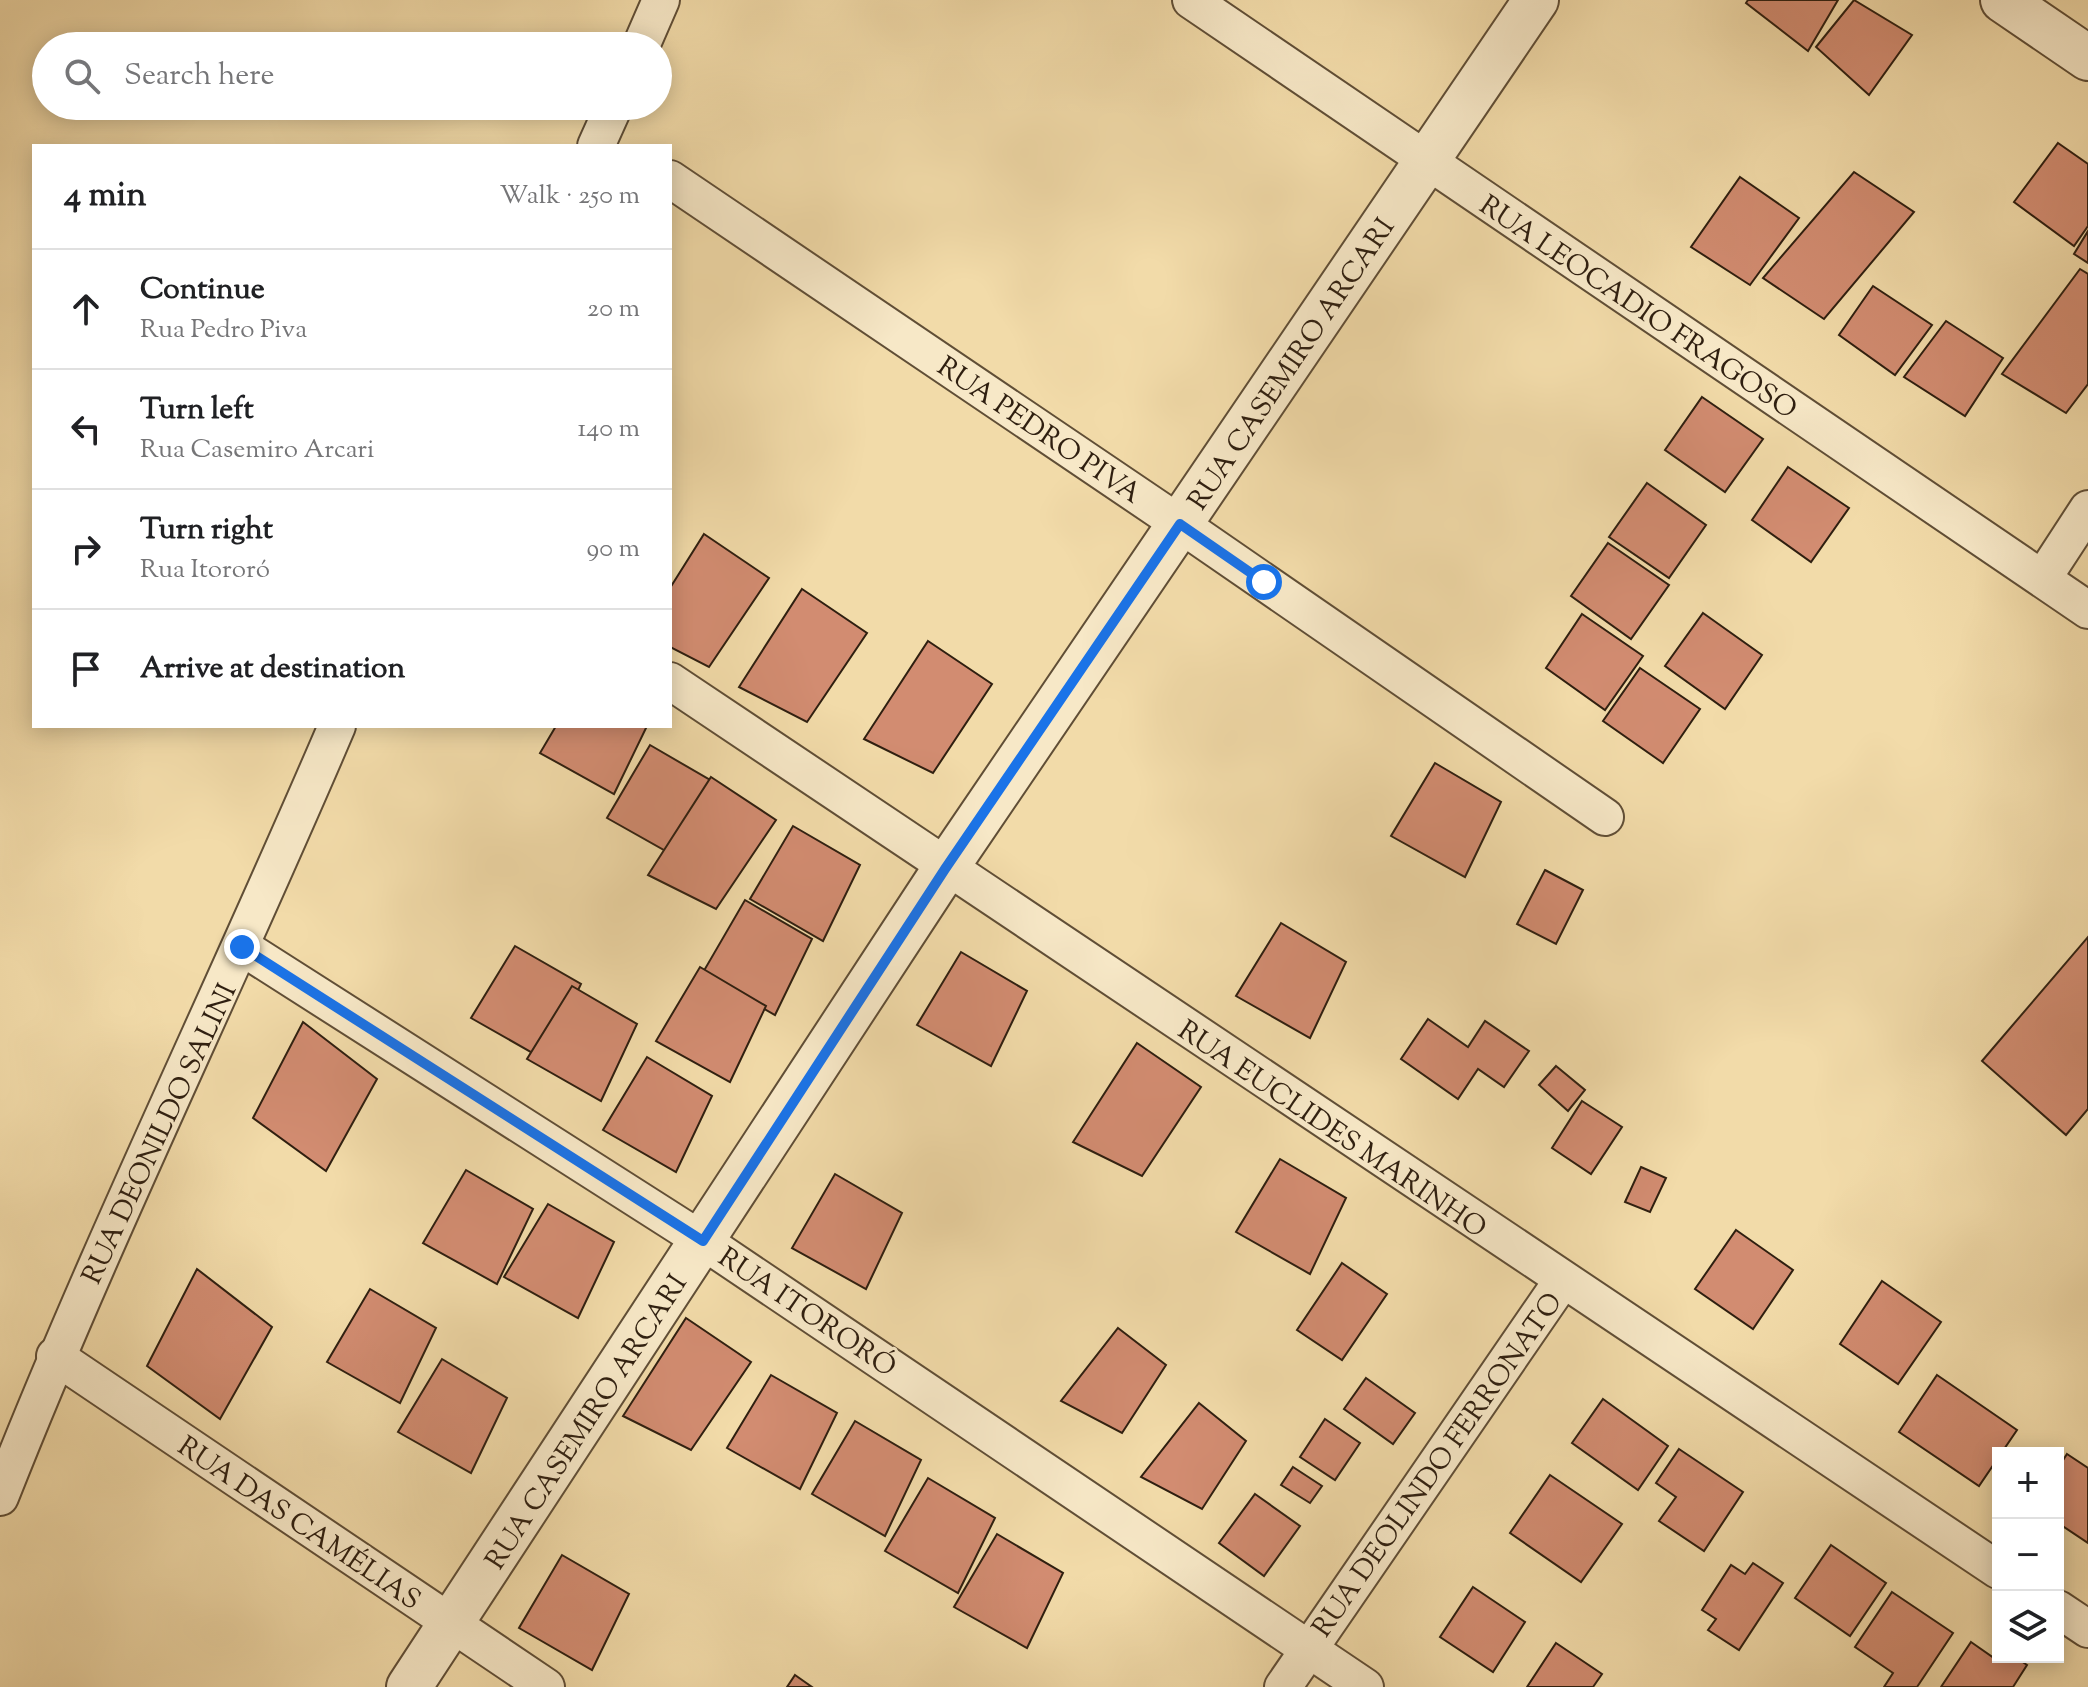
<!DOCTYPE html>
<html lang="en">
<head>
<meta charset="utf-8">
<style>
	body { margin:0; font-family:"Sorts Mill Goudy",serif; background:#f6f6f6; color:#202124 }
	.controls { position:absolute; right:24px; bottom:24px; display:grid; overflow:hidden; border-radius:0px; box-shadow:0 4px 20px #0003 }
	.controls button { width:72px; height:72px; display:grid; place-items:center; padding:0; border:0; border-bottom:2px solid #e0e0e0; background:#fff; color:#202124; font:40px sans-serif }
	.stop { position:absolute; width:24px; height:24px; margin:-18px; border:6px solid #1a73e8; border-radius:50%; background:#fff }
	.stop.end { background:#1a73e8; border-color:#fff; box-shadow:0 2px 8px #0008 }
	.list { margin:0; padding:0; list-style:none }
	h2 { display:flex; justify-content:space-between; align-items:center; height:104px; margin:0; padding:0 32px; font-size:34px }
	h2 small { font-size:26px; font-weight:400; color:#757577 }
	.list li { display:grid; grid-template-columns:52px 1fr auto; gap:24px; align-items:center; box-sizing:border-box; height:120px; padding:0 32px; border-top:2px solid #e0e0e0 }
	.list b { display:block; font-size:30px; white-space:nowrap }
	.list p { margin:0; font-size:26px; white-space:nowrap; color:#757577 }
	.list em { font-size:26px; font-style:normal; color:#757577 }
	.icon { flex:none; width:44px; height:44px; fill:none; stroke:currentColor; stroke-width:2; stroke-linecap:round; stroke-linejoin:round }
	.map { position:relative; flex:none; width:2088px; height:1687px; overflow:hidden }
	.search { position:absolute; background:#fff; box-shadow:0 4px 20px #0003; left:32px; top:32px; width:640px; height:88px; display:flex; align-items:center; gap:20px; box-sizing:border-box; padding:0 28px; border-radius:44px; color:#757577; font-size:30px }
	.panel { position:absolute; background:#fff; box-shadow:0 4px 20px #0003; left:32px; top:144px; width:640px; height:584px; border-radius:0px }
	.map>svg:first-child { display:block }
	.building { fill:#d28c71; stroke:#2f1f10; stroke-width:2 }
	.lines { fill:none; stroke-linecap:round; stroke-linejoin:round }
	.minor-casing { stroke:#604e36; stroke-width:40 }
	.tertiary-casing { stroke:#604e36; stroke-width:48 }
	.minor { stroke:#f7e8c7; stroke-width:36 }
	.tertiary { stroke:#f7e8c7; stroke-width:44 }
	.route { stroke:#1a73e8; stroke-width:10 }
	.labels { text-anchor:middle; stroke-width:6; stroke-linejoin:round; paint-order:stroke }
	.street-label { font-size:28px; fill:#2f1f10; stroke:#f7e8c7 }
</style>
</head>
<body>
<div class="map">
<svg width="2088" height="1687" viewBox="0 0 2088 1687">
	<rect width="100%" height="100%" fill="#f2dba9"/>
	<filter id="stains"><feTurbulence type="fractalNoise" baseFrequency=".0025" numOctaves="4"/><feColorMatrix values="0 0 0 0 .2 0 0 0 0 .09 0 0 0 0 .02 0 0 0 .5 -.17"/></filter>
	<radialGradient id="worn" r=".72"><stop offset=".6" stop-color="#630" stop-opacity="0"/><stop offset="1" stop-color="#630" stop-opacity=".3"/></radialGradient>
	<g class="building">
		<path d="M1748,0h90l-30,51 -62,-48z"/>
		<path d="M1854,0l58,35 -43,60 -53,-48z"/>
		<path d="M2058,143l30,21v62l-14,20 -60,-44z"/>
		<path d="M1854,172l60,40 -90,107 -61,-41z"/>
		<path d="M1740,177l59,41 -49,67 -59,-38z"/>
		<path d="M2088,231v32l-14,-9z"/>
		<path d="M2080,269l8,5v110l-22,29 -64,-39z"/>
		<path d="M1873,286l59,39 -37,50 -56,-40z"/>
		<path d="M1946,321l57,37 -38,58 -61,-39z"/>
		<path d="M1702,397l61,42 -38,53 -60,-42z"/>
		<path d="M1788,467l61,41 -38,54 -59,-42z"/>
		<path d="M1647,483l59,42 -37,53 -60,-41z"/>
		<path d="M704,534l65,44 -60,89 -39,-20v-59z"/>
		<path d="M1608,543l61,42 -38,54 -60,-43z"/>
		<path d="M802,589l65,44 -60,89 -68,-35z"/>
		<path d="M1703,613l59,42 -37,54 -60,-43z"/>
		<path d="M1582,614l61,42 -38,54 -59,-42z"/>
		<path d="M928,641l64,43 -59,89 -69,-34z"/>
		<path d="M1640,668l60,41 -37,54 -60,-42z"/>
		<path d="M556,726h91l-33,68 -74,-41z"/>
		<path d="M650,745l67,39 -37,75 -73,-41z"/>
		<path d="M1435,763l66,39 -36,75 -74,-41z"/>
		<path d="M711,777l65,43 -60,89 -68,-34z"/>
		<path d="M793,826l67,39 -37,76 -73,-42z"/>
		<path d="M1545,870l38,20 -27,54 -39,-20z"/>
		<path d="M745,900l67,39 -37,76 -73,-41z"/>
		<path d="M1281,923l65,39 -36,76 -74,-42z"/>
		<path d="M2088,937v172l-22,26 -84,-74z"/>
		<path d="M515,946l66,38 -36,76 -74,-42z"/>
		<path d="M961,952l66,39 -36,75 -74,-41z"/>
		<path d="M700,967l66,39 -36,76 -74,-41z"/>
		<path d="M572,986l65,38 -36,77 -74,-42z"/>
		<path d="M1428,1019l40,28 17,-26 44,30 -25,36 -26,-18 -20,30 -57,-40z"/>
		<path d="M303,1022l74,57 -51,92 -73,-53z"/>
		<path d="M1137,1043l64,44 -59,89 -69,-34z"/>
		<path d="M647,1057l65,39 -36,76 -73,-42z"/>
		<path d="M1556,1066l29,24 -17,21 -29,-26z"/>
		<path d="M1582,1101l40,26 -31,47 -39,-26z"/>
		<path d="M1280,1159l66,39 -36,76 -74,-42z"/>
		<path d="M1641,1167l25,11 -16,34 -25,-10z"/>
		<path d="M466,1170l67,39 -36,75 -74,-41z"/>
		<path d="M835,1174l67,39 -36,76 -74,-41z"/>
		<path d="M548,1204l66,38 -36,76 -74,-41z"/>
		<path d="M1736,1230l57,40 -40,59 -58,-40z"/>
		<path d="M1342,1263l45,31 -45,66 -45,-30z"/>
		<path d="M197,1269l75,58 -52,92 -73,-53z"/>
		<path d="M1882,1281l59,41 -43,62 -58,-40z"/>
		<path d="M370,1289l66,39 -36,75 -73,-41z"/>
		<path d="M686,1318l65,44 -60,88 -68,-34z"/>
		<path d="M1118,1328l48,37 -44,68 -61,-32z"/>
		<path d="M442,1359l65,39 -36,75 -73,-41z"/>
		<path d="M771,1375l66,38 -37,76 -73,-41z"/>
		<path d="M1937,1375l80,55 -38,56 -80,-54z"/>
		<path d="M1366,1378l49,35 -22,31 -49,-35z"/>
		<path d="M1603,1399l65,47 -30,44 -66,-47z"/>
		<path d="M1199,1403l47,38 -44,68 -61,-32z"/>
		<path d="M1325,1419l35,24 -25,37 -35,-23z"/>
		<path d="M855,1421l66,39 -36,76 -73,-42z"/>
		<path d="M1679,1449l64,43 -39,59 -45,-30 17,-24 -20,-14z"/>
		<path d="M2067,1454l21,14v75l-30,-20v-55z"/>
		<path d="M1293,1467l29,19 -12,17 -29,-18z"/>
		<path d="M1550,1475l72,49 -41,58 -71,-49z"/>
		<path d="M928,1478l67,40 -37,75 -73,-42z"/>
		<path d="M1255,1494l45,32 -36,50 -45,-33z"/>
		<path d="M997,1534l66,39 -36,75 -73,-41z"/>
		<path d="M1831,1545l55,38 -36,53 -55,-38z"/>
		<path d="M562,1555l67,39 -37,76 -73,-42z"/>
		<path d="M1753,1563l30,20 -44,67 -31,-20 8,-11 -14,-9 29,-45 14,9z"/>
		<path d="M1473,1587l52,35 -32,50 -53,-35z"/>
		<path d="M1892,1592l61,41 -36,54h-33l9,-14 -38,-26z"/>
		<path d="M1971,1642l23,16 4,-6v5h17l12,8 -14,22h-72z"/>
		<path d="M1556,1643l46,31 -9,13h-66z"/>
		<path d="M795,1675l17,12h-25z"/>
	</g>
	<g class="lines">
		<g class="minor-casing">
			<g id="minor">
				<path d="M1191,0l897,610"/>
				<path d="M641,46l20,-46"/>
				<path d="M596,146l18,-40"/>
				<path d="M670,179l510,345 425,293"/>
				<path d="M2043,578l45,-69"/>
				<path d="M670,681l1328,889"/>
				<path d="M242,947l461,294 662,446"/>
				<path d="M55,1356l491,331"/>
				<path d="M0,1497c103,-261 227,-513 337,-771"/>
				<path d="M2058,1609l30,20"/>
				<path d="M1283,1687l279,-406"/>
			</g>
		</g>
		<g class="tertiary-casing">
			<g id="tertiary">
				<path d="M2003,0l85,58"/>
				<path d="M409,1687l536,-818 591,-869"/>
			</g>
		</g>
		<use href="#minor" class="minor"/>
		<use href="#tertiary" class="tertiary"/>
	</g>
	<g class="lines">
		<path class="route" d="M242,947l461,294 242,-372 235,-345 84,58"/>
	</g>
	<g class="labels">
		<g class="street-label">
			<text transform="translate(1639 306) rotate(34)" y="10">RUA LEOCADIO FRAGOSO</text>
			<text transform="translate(1290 363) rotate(-56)" y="10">RUA CASEMIRO ARCARI</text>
			<text transform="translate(1040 429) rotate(34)" y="10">RUA PEDRO PIVA</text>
			<text transform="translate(1333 1128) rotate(34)" y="10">RUA EUCLIDES MARINHO</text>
			<text transform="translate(158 1133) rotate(-65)" y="10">RUA DEONILDO SALINI</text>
			<text transform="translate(808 1311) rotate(34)" y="10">RUA ITORORÓ</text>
			<text transform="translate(585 1421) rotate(-57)" y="10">RUA CASEMIRO ARCARI</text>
			<text transform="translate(1436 1464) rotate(-55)" y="10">RUA DEOLINDO FERRONATO</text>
			<text transform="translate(300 1522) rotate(34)" y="10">RUA DAS CAMÉLIAS</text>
		</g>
	</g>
	<rect width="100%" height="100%" filter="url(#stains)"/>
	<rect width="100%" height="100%" fill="url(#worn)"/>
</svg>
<div class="controls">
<button>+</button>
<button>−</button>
<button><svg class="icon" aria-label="layers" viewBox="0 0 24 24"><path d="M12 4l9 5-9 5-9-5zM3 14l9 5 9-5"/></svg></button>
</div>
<div class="stop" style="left:1264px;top:582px"></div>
<div class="stop end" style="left:242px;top:947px"></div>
<div class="search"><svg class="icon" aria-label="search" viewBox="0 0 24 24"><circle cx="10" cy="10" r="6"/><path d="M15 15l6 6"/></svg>Search here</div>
<section class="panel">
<h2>4 min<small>Walk · 250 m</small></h2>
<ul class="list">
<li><svg class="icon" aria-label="ahead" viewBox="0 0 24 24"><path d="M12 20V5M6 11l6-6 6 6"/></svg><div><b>Continue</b><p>Rua Pedro Piva</p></div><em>20 m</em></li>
<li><svg class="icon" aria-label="left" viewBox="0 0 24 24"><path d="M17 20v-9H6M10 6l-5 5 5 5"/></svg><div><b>Turn left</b><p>Rua Casemiro Arcari</p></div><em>140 m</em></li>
<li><svg class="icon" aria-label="right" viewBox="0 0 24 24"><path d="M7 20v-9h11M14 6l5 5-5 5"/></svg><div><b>Turn right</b><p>Rua Itororó</p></div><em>90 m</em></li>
<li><svg class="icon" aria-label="arrive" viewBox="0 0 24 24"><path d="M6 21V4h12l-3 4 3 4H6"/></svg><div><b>Arrive at destination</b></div></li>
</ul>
</section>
</div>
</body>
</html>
